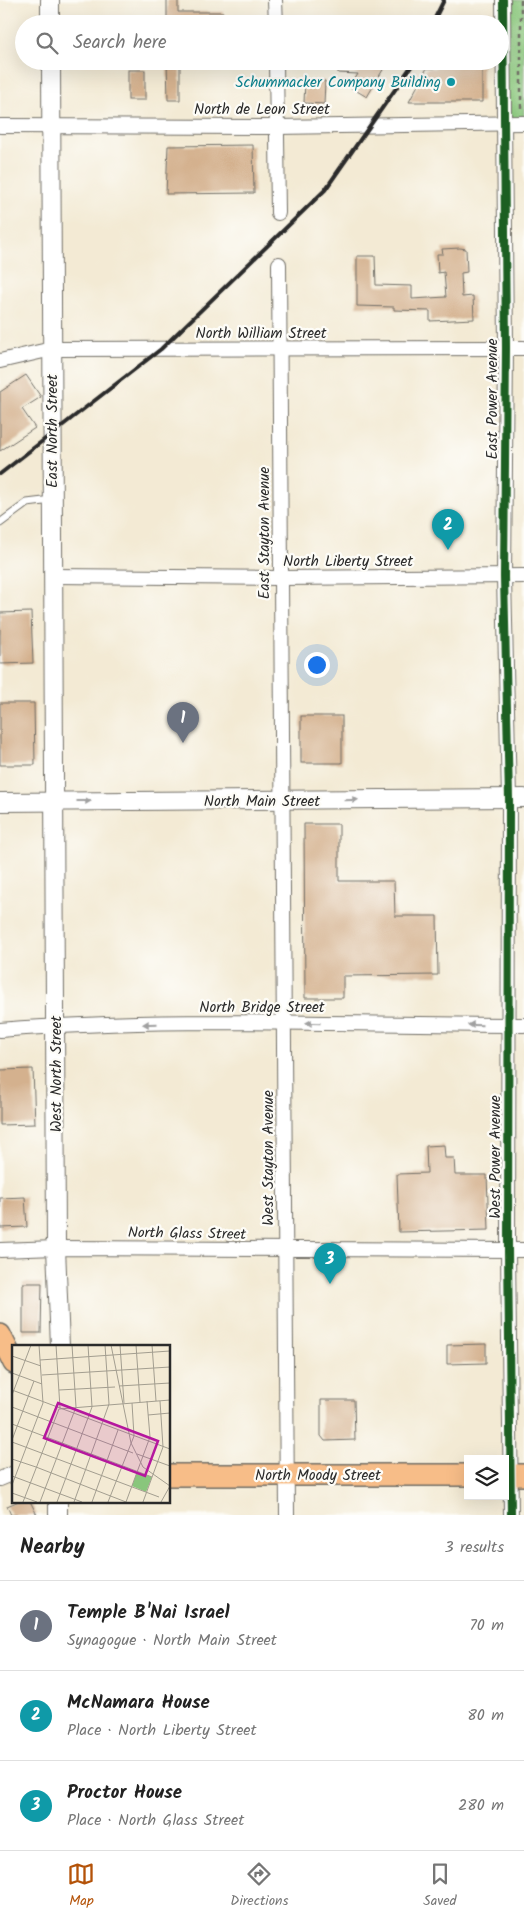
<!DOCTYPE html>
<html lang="en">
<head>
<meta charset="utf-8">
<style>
	body { margin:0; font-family:Kalam,sans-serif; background:#f6f6f6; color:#222 }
	.controls { position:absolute; right:15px; bottom:15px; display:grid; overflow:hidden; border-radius:0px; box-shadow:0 5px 20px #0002 }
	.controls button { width:45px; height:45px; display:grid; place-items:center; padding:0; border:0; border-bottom:1px solid #e0e0e0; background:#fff; color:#222; font:25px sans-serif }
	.you { position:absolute; left:316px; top:664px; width:18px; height:18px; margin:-12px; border:4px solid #fff; border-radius:50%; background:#1a73e8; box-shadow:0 0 0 8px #1a73e833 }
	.badge { display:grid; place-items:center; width:32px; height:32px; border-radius:50%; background:#b45309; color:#fff; font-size:16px; font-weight:700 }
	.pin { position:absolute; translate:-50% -41px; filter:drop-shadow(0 1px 2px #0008) }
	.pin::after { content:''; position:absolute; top:26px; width:18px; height:15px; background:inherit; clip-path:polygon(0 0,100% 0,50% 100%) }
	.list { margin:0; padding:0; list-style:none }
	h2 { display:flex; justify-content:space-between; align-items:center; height:65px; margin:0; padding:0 20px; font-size:21px }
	h2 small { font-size:16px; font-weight:400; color:#767676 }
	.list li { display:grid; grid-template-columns:32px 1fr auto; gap:15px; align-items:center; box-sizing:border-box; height:90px; padding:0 20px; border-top:1px solid #e0e0e0 }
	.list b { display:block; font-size:19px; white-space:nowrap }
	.list p { margin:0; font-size:16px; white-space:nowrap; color:#767676 }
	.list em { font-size:16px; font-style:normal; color:#767676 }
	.icon { flex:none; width:28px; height:28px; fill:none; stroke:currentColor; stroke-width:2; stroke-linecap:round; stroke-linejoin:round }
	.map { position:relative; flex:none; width:524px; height:1515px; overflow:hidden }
	.search { position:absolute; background:#fff; box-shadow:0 5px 20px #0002; left:15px; right:15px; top:15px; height:55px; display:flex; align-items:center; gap:12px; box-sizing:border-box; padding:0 18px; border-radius:28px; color:#767676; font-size:19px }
	.sheet { height:335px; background:#fff }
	nav { display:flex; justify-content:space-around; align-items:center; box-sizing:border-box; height:70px; border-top:1px solid #e0e0e0; background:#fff; font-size:14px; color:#767676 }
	nav a { display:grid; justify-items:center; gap:2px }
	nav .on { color:#b45309 }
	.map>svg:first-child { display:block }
	.green { fill:#89c67c; stroke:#5a7854 }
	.building { fill:#d4b18e }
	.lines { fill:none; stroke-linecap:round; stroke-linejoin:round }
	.service-casing { stroke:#716e66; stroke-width:9 }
	.minor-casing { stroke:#716e66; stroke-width:16 }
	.tertiary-casing { stroke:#716e66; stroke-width:20 }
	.primary-casing { stroke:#716e66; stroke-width:24 }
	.path { stroke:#716e66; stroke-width:2.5; stroke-dasharray:4 4; stroke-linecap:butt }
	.service { stroke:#fff; stroke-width:7 }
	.minor { stroke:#fff; stroke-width:14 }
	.tertiary { stroke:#fff; stroke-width:18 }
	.primary { stroke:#f7bd88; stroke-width:21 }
	.rail { stroke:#2b2b2b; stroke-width:4 }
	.cycleway-casing { stroke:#fdfcf7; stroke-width:11 }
	.cycleway { stroke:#1b5e20; stroke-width:8 }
	.oneway { fill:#a0a0a0 }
	.culture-dot { fill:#0f9aa8; stroke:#fdfcf7; stroke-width:2 }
	.labels { text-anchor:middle; stroke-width:4.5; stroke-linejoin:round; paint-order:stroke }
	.culture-label { font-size:15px; fill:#0d838f; stroke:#fdfcf7; text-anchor:end }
	.street-label { font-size:15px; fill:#2b2b2b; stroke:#fdfcf7 }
	.inset-road { fill:none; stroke:#a39e90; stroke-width:1 }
	.view { fill:#b5179e; fill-opacity:0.15; stroke:#b5179e; stroke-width:2.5 }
	.inset-edge { fill:none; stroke:#2b2b2b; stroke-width:2.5 }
</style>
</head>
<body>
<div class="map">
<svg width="524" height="1515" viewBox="0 0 524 1515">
	<rect width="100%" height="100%" fill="#fdfcf7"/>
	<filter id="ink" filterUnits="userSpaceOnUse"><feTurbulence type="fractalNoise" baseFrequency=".02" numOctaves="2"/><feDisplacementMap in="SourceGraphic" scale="10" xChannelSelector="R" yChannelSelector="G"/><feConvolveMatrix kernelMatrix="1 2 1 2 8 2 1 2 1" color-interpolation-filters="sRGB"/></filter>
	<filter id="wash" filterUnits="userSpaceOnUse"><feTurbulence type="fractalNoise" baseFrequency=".0096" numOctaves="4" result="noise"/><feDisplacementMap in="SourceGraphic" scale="20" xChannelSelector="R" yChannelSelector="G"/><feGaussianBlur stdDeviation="1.12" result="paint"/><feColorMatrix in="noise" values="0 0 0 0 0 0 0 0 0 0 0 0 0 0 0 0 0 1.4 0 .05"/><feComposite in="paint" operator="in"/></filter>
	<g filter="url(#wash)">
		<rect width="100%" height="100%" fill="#f3ead4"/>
		<path class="green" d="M506,0h18v120h-19z"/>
		<g id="blocks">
			<g class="building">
				<path d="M167,0h11v12h45v12h-56z"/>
				<path d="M167,61h13v39h-12z"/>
				<path d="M338,61h50l-21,36 -17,-10 8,-13 -20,-1z"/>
				<path d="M435,61h47v41h-73l18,-34h8z"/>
				<rect x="128" y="70" width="17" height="30"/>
				<path d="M305,81h20l-1,23 -20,-1z"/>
				<path d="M253,145l1,48 -88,1 2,-48z"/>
				<path d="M460,248l6,1 1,23 -6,1 1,24 11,-1 1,23 -44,2v-10l-36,-1v-3l-37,-1v-50h18l1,29 36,1v13l34,-2 -2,-25 -6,1 -1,-19h6l-1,-5z"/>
				<path d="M26,375l15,22 -19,12 13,19 -35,23v-59z"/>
				<path d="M31,612l2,51 -33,1v-51z"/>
				<path d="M0,703h34l1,62h-35z"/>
				<rect x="301" y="716" width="41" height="47"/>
				<path d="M304,824h35v57h55l1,35h42l1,59 -95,1v22h-38z"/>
				<path d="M33,1069l2,55 -35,1v-55z"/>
				<path d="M444,1145l1,13h9l1,17h32l2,55 -90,2 -2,-58 30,-1 -1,-27z"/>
				<path d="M25,1197l2,30 -27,1v-30z"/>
				<path d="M23,1283h19l-1,50h-18z"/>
				<path d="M486,1344v19l-39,1v-19z"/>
				<path d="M321,1400h33l1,40 -30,1 -4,-5z"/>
				<path d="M19,1501h11l7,14h-26l-4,-9z"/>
			</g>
		</g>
	</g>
	<g filter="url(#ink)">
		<use href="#blocks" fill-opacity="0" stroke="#716e66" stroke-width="1"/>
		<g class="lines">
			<g class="service-casing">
				<path id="service" d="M0,523l27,-20 25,-3"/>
			</g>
			<g class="minor-casing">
				<g id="minor">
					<path d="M275,0l1,24"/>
					<path d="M503,0l3,348 -2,229 5,222 -1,451 3,265"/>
					<path d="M276,61l2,152"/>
					<path d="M0,126l277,1 247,-4"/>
					<path d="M279,264l8,1251"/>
					<path d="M0,361l52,-12 472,-1"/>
					<path d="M52,576l228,2 244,-2"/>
					<path d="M0,1030c174,-14 350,-5 524,-5"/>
					<path d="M0,1250l56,-2 468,2"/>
					<path d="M0,1479l14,-6"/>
				</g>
			</g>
			<g class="tertiary-casing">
				<g id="tertiary">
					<path d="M50,0v24"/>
					<path d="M51,61l5,1187 4,98"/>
					<path d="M0,802l524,-4"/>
					<path d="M58,1501v14"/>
				</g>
			</g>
			<g class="primary-casing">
				<g id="primary">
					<path d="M0,1335l14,28"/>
					<path d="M169,1475h299"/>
					<path d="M505,1475h19"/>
				</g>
			</g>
			<path class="path" d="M521,0v108"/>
			<use href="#service" class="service"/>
			<use href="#minor" class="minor"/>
			<use href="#tertiary" class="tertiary"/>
			<use href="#primary" class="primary"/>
			<g class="rail">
				<path d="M432,24l12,-24"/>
				<path d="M0,474l161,-125 164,-159 90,-129"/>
			</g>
			<g class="cycleway-casing">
				<path id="cycleway" d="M503,0l3,348 -2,229 5,222 -1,451 3,265"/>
			</g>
			<use href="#cycleway" class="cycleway"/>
		</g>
		<defs><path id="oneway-solid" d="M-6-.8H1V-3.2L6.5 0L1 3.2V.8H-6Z" transform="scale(1.25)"/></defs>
		<g class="oneway">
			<use href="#oneway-solid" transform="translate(351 800) rotate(-1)"/>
			<use href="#oneway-solid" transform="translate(84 801)"/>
			<use href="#oneway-solid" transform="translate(313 1023) rotate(-179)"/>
			<use href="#oneway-solid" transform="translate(150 1024) rotate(179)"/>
			<use href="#oneway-solid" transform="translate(475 1025) rotate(-179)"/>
		</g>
	</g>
	<circle class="culture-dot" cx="451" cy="82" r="5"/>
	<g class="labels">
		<g class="culture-label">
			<text x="441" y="87">Schummacker Company Building</text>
		</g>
		<g class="street-label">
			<text x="262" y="114">North de Leon Street</text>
			<text x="261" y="338">North William Street</text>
			<text transform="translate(492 399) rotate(-90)" y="5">East Power Avenue</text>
			<text transform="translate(52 431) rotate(-90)" y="5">East North Street</text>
			<text transform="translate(264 533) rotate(-90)" y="5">East Stayton Avenue</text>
			<text x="348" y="566">North Liberty Street</text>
			<text x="262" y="806">North Main Street</text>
			<text x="262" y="1012">North Bridge Street</text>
			<text transform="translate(56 1074) rotate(-90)" y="5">West North Street</text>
			<text transform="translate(495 1157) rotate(-90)" y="5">West Power Avenue</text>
			<text transform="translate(268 1158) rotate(-90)" y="5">West Stayton Avenue</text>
			<text transform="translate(187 1233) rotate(1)" y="5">North Glass Street</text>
			<text x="318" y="1480">North Moody Street</text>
		</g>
	</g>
	<g transform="translate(12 1345)">
		<rect width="158" height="158" fill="#f3ead4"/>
		<path d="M125,127l15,5 -6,15 -14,-6z" fill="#89c67c"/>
		<path class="inset-road" d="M44,0l4,63M93,0l4,59M99,0l20,98 12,24 27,19M108,0l4,58M124,0l4,57M140,0l4,56M0,11l29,10M28,15l130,-9M0,28l30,11M30,30l128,-8M107,41l51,-3M0,45l158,59M47,45l56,-3M0,50l19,-50M0,62l121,46M136,70l22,-2M0,79l140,53M0,95l22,-59M0,97l147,55M125,109l33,12M0,114l24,8M24,122l90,35M0,131l70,26M0,140l31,-82 -4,-58M0,148l25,9M11,157l36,-93 111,-9M28,157l36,-95 -4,-62M45,157l35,-95 -4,-62M62,157l35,-98M80,157l26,-72M96,157l26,-66 -2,-33M114,157l24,-65 -3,-36M131,157l20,-55 -3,-46M149,157l9,-16"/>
		<path class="view" d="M46,58l100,38 -13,35 -101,-38z"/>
		<rect width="158" height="158" class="inset-edge"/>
	</g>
</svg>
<div class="controls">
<button><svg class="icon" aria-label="layers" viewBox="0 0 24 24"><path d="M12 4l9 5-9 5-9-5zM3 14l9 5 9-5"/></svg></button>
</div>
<div class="you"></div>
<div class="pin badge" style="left:183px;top:743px;background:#6b7280">1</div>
<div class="pin badge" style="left:448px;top:550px;background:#0f9aa8">2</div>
<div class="pin badge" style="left:330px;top:1284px;background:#0f9aa8">3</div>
<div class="search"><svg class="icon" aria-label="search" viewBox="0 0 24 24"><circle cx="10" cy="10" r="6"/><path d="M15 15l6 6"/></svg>Search here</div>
</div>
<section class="sheet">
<h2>Nearby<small>3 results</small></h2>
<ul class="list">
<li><span class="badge" style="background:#6b7280">1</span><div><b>Temple B'Nai Israel</b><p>Synagogue · North Main Street</p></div><em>70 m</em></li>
<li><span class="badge" style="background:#0f9aa8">2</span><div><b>McNamara House</b><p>Place · North Liberty Street</p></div><em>80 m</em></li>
<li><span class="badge" style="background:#0f9aa8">3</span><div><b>Proctor House</b><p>Place · North Glass Street</p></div><em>280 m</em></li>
</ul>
</section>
<nav>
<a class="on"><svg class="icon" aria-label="map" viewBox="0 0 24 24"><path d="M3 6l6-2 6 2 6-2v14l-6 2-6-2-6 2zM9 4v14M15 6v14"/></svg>Map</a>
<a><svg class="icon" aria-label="directions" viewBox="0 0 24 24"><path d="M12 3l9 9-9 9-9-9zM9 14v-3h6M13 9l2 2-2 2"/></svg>Directions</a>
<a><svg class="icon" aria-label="saved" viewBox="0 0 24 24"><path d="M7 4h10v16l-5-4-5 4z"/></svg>Saved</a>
</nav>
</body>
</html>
